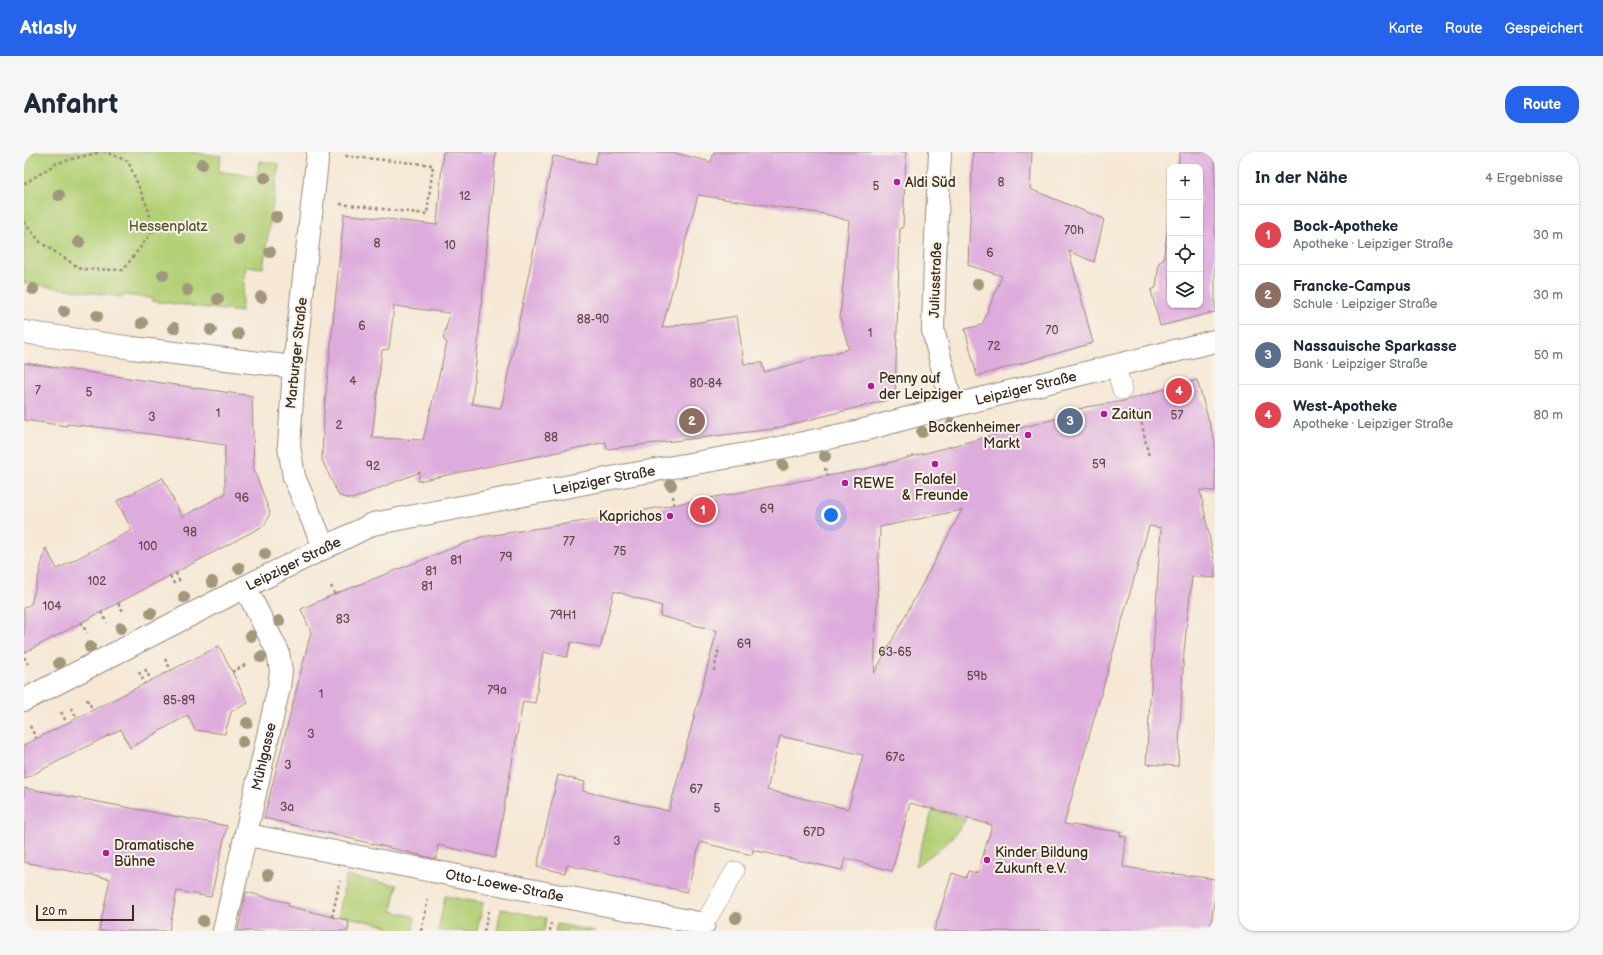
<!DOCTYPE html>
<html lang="de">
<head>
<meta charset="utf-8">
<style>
	body { margin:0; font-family:"Balsamiq Sans",sans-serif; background:#f6f6f7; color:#1f2937 }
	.controls { position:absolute; right:12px; top:12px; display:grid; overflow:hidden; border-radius:8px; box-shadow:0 1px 3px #0004 }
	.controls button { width:36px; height:36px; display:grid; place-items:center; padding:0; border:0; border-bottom:1px solid #e0e1e3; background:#fff; color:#1f2937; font:20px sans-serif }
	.scale { position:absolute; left:12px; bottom:10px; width:98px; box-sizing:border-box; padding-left:4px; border:2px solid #3b2a1e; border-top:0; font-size:11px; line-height:14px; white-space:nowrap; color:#3b2a1e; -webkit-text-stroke:3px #f7f3e8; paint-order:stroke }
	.you { position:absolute; left:807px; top:363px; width:14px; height:14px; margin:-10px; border:3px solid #fff; border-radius:50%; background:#1a73e8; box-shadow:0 0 0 6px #1a73e833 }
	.badge { display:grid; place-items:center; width:26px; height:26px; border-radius:50%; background:#2563eb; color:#fff; font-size:13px; font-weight:700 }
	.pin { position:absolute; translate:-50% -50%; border:2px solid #fff; box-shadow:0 1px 4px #0006 }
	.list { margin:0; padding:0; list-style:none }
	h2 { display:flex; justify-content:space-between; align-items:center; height:52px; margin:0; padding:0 16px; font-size:17px }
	h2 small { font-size:13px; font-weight:400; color:#747a83 }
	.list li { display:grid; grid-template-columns:26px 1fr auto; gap:12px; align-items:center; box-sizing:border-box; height:60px; padding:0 16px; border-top:1px solid #e0e1e3 }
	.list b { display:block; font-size:15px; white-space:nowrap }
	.list p { margin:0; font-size:13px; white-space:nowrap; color:#747a83 }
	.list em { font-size:13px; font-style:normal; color:#747a83 }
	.icon { flex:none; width:22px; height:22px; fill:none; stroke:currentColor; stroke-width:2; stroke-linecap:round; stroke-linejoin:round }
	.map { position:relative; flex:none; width:1191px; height:779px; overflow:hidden; border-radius:16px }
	header { display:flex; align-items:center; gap:24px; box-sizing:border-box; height:56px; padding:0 20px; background:#2563eb; color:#fff }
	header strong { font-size:19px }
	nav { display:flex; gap:22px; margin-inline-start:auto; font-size:14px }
	.intro { display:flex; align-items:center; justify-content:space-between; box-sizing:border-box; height:96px; padding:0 24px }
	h1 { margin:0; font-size:28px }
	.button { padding:10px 18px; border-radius:16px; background:#2563eb; color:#fff; font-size:14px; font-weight:700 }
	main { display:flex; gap:24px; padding:0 24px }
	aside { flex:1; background:#fff; border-radius:16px; box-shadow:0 1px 3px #0004 }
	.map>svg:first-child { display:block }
	.green { fill:#b4d076; stroke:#787d4a }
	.building { fill:#deabdd; fill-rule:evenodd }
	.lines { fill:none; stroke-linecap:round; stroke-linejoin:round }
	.service-casing { stroke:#98897a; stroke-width:20 }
	.minor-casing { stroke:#98897a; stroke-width:24 }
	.path { stroke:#98897a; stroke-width:2.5; stroke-dasharray:3 3; stroke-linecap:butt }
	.service { stroke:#fff; stroke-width:19 }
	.minor { stroke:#fff; stroke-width:22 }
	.tree { fill:#a0977c }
	.poi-dot { fill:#b5179e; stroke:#f7f3e8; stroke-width:1.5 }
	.labels { text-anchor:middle; stroke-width:4; stroke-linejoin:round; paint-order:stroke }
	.number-label { font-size:12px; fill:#644a4e }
	.poi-label { font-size:14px; fill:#3b2a1e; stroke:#f7f3e8; text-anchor:start }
	.park-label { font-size:14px; fill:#595434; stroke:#f7f3e8 }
	.street-label { font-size:14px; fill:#3b2a1e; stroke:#f7f3e8 }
</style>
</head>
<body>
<header>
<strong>Atlasly</strong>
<nav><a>Karte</a><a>Route</a><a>Gespeichert</a></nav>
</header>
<div class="intro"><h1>Anfahrt</h1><a class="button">Route</a></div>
<main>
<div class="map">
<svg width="1191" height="779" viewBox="0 0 1191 779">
	<rect width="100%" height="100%" fill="#f7f3e8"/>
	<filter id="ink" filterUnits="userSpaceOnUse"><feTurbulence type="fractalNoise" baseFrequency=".025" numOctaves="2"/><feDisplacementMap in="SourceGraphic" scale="8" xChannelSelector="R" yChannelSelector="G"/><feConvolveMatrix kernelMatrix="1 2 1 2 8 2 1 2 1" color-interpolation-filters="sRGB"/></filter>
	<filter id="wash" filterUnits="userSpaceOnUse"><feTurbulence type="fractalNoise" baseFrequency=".012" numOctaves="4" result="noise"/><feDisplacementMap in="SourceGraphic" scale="16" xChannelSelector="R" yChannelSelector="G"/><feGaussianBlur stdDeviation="0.9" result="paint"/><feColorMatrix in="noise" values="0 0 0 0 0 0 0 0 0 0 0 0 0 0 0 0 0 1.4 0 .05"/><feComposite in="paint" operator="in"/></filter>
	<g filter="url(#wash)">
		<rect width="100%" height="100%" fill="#f6e8d5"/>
		<g class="green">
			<path d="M0,0h166l31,4 -3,15 38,6 4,-16 19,3 -16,104 -17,-2 -5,46 -89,-11v-3l-29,-3 -1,2 -98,-14z"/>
			<path d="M909,657l33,10c-13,21 -31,34 -51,47z"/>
			<path d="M322,724l51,9 -5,26 23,6 -2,14h-26l1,-5 -49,-11z"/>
			<path d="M421,744l38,7 -6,28h-39z"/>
			<path d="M477,757l45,9 -2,13h-47z"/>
			<path d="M533,772l38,7h-40z"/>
		</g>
		<g id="blocks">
			<g class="building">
				<path d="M419,0h53l-24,252 29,4 52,-252 42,8 3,-12h73l40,10 3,-10h192l-3,76h-3l-5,170 -122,31 -166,20 -1,-7 -188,39 2,-9 -68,27 -13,-3 -17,-36 2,-48 20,-198 93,11zM674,43l127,19 24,7 -9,97 9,31 -85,23 -2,-9 -18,1 -7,-48 -75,12zM370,154l56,7 -7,26 4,4 -24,97 -51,-2 10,-88 7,-1z"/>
				<path d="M949,0h59l-2,37 74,30 -10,43 -25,-11 24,92 -116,33 -12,-47 17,-4 20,-49 -34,-11z"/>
				<path d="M1156,0h35v160l-55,14 -9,-36 5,-2 3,-26 4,-1 7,-46v90h30v-138h-22z"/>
				<path d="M0,211l228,33 2,74 16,43 -5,12 -241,128v-45l7,-4 15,-56 11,21 75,-39 -15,-29 46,-23 19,39 43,-23v-49l-110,-16 -48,-5v2l-43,-6z"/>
				<path d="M1173,228l18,62v49l-15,-1 15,75v13l-23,-2 -8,75 -6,115 -32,-2 15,-236 -12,-2 -85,298 57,8 -1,4 6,1 -3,30 92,12v17l-5,35h-276l18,-58 14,5 2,-7 10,2 14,-48 -82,-22 -18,68 -47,-13 -3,12 -89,-20 -1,5 -52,-13 -13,50 -120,-27 -2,8 -28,-6 21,-92 27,7 -2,9 86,20 48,-180 -57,-15 2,-10 -48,-15 -14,57 -29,-6 -4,15 -24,-5 -8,51 -12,-2 -28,157 -57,-13 -2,14 -172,-41 47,-186 -10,-23 34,-15 146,-57 111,-17 273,-51 205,-54 -1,-3 17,-5 38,-6zM938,358l-88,164 6,-147zM756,584l83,19 -15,54 -81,-19z"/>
				<path d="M195,494l29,57 -17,9 -6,22 -30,-4 -7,-15 -58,33 -9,-19 -97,50v-34z"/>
				<path d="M0,636l203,38 -16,71 -34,-6 -8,40h-70l11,-52 -86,-17z"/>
				<path d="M222,740l43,11 -1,3 61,15 -1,10h-110z"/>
			</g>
		</g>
	</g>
	<g filter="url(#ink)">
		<use href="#blocks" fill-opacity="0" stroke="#98897a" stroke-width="1"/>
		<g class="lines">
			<g class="service-casing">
				<g id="service">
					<path d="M1092,214l6,24"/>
					<path d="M680,772l31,-53"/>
				</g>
			</g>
			<g class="minor-casing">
				<g id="minor">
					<path d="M294,0l-24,215 -5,79 5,31 30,70"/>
					<path d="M916,0l-5,107 -2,71 19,76"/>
					<path d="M0,180l108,16 162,19"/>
					<path id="s1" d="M0,548l221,-113 128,-63 249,-48 147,-26 87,-18 96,-26 263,-65"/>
					<path id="s2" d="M222,681l12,4 446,87"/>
					<path id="s3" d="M200,779l55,-244 2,-16 -3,-19 -33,-65"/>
				</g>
			</g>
			<g class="path">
				<path d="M0,32l33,-21 43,-11"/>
				<path d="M316,52l87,10 6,-49 -88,-9"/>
				<path d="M0,70l17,21 40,26 42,1 29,-38 -3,-21 -21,-50 -23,-9"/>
				<path d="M857,239l5,2"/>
				<path d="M1115,259l10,46"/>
				<path d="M801,316l2,8"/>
				<path d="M649,344l1,9"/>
				<path d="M152,421l4,9"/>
				<path d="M146,424l5,9"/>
				<path d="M307,434l4,8"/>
				<path d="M94,451l6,10"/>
				<path d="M77,460l6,11"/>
				<path d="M57,470l6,11"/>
				<path d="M0,505l4,7"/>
				<path d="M141,507l6,11"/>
				<path d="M121,517l6,11"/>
				<path d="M690,519l5,-24"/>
				<path d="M115,520l6,12"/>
				<path d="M208,520l15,-8"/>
				<path d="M63,547l6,11"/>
				<path d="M47,556l6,10"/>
				<path d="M37,560l6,11"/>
				<path d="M6,574l6,12"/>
				<path d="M308,765l8,-36"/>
				<path d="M397,779l7,-32"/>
				<path d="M460,779l5,-20"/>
				<path d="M526,779l1,-8"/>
			</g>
			<use href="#service" class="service"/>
			<use href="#minor" class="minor"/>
		</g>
		<g class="tree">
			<circle cx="178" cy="12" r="6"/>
			<circle cx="241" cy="26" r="6"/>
			<circle cx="35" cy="43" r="6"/>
			<circle cx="252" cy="65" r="6"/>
			<circle cx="215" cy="88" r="6"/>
			<circle cx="55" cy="90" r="6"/>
			<circle cx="246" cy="100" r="6"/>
			<circle cx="139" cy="123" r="6"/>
			<circle cx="954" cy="132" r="6"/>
			<circle cx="9" cy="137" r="6"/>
			<circle cx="163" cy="138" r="6"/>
			<circle cx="237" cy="145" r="6"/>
			<circle cx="194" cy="147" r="6"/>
			<circle cx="40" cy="159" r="6"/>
			<circle cx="73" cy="164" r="6"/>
			<circle cx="118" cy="171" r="6"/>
			<circle cx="150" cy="176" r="6"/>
			<circle cx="187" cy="178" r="6"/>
			<circle cx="214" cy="182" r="6"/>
			<circle cx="928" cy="272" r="6"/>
			<circle cx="898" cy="280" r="6"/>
			<circle cx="801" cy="304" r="6"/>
			<circle cx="759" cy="313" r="6"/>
			<circle cx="647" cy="333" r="6"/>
			<circle cx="241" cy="402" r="6"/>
			<circle cx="215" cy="416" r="6"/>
			<circle cx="188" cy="430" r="6"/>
			<circle cx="160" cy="445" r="6"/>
			<circle cx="127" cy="461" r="6"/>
			<circle cx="255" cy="469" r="6"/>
			<circle cx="97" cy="476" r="6"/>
			<circle cx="227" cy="484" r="6"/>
			<circle cx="66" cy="495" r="6"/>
			<circle cx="237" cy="505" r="6"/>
			<circle cx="35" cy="511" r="6"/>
			<circle cx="223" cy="571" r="6"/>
			<circle cx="219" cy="590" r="6"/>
			<circle cx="244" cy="723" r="6"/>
			<circle cx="712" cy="766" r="6"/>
			<circle cx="179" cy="769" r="6"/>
		</g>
	</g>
	<g class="poi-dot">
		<circle cx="873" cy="30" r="4"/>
		<circle cx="847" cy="234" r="4"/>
		<circle cx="1080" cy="262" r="4"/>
		<circle cx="1004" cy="283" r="4"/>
		<circle cx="911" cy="312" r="4"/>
		<circle cx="821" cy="331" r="4"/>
		<circle cx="646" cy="364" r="4"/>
		<circle cx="82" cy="701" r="4"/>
		<circle cx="963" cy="708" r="4"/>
	</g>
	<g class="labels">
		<g class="number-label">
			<text x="977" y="34">8</text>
			<text x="852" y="38">5</text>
			<text x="441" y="48">12</text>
			<text x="1050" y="82">70h</text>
			<text x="353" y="95">8</text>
			<text x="426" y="97">10</text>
			<text x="966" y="105">6</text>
			<text x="569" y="171">88-90</text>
			<text x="338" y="178">6</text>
			<text x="1028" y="182">70</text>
			<text x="846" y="185">1</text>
			<text x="970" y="198">72</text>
			<text x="329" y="233">4</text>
			<text x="682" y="235">80-84</text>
			<text x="14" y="242">7</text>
			<text x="65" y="244">5</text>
			<text x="194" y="265">1</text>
			<text x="1153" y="267">57</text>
			<text x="128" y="269">3</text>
			<text x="315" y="277">2</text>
			<text x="527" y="289">88</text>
			<text x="1075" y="316">59</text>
			<text x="349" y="318">92</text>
			<text x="218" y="350">96</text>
			<text x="743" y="361">69</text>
			<text x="166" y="384">98</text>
			<text x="545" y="393">77</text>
			<text x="124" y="398">100</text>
			<text x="596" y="403">75</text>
			<text x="482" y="409">79</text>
			<text x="432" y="412">81</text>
			<text x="407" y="423">81</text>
			<text x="73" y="433">102</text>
			<text x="403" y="438">81</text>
			<text x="28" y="458">104</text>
			<text x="539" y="467">79H1</text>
			<text x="319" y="471">83</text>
			<text x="720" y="496">69</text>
			<text x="871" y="504">63-65</text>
			<text x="953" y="528">59b</text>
			<text x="473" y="542">79a</text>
			<text x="297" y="546">1</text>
			<text x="155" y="552">85-89</text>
			<text x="287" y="586">3</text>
			<text x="871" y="609">67c</text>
			<text x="264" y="617">3</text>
			<text x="672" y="641">67</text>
			<text x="263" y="659">3a</text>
			<text x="693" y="660">5</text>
			<text x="790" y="684">67D</text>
			<text x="593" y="693">3</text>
		</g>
		<g class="poi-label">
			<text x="881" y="35">Aldi Süd</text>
			<text x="855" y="231">Penny auf<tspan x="855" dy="16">der Leipziger</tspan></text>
			<text x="1088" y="267">Zaitun</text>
			<text x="996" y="280" text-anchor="end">Bockenheimer<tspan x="996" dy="16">Markt</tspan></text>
			<text x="911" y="332" text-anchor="middle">Falafel<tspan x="911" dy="16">&amp; Freunde</tspan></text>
			<text x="829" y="336">REWE</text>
			<text x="638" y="369" text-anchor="end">Kaprichos</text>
			<text x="90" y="698">Dramatische<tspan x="90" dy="16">Bühne</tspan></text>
			<text x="971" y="705">Kinder Bildung<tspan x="971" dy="16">Zukunft e.V.</tspan></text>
		</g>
		<g class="park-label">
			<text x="144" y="79">Hessenplatz</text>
		</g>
		<g class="street-label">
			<text transform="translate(911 128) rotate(-88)" y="5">Juliusstraße</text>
			<text transform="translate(272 201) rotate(-84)" y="5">Marburger Straße</text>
			<text dy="5" stroke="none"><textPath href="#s1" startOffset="1058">Leipziger Straße</textPath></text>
			<text dy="5" stroke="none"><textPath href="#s1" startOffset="626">Leipziger Straße</textPath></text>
			<text dy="5" stroke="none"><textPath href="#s1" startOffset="302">Leipziger Straße</textPath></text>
			<text dy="5" stroke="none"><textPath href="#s3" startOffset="179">Mühlgasse</textPath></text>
			<text dy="5" stroke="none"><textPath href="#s2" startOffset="264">Otto-Loewe-Straße</textPath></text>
		</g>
	</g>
</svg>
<div class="controls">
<button>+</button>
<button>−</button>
<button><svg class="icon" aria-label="locate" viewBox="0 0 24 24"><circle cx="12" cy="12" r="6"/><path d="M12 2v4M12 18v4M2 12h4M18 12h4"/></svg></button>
<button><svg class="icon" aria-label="layers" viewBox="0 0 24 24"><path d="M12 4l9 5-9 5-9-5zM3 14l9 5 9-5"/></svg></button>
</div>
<div class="scale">20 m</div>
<div class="you"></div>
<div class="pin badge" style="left:679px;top:358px;background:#e0444e">1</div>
<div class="pin badge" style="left:668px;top:269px;background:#8d6e63">2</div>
<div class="pin badge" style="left:1046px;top:269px;background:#5c6f8a">3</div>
<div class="pin badge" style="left:1155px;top:239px;background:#e0444e">4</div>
</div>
<aside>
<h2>In der Nähe<small>4 Ergebnisse</small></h2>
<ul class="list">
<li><span class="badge" style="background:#e0444e">1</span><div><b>Bock-Apotheke</b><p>Apotheke · Leipziger Straße</p></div><em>30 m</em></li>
<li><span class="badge" style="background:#8d6e63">2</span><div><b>Francke-Campus</b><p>Schule · Leipziger Straße</p></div><em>30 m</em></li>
<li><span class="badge" style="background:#5c6f8a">3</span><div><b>Nassauische Sparkasse</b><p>Bank · Leipziger Straße</p></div><em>50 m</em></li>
<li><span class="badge" style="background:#e0444e">4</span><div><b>West-Apotheke</b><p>Apotheke · Leipziger Straße</p></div><em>80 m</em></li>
</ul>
</aside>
</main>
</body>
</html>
